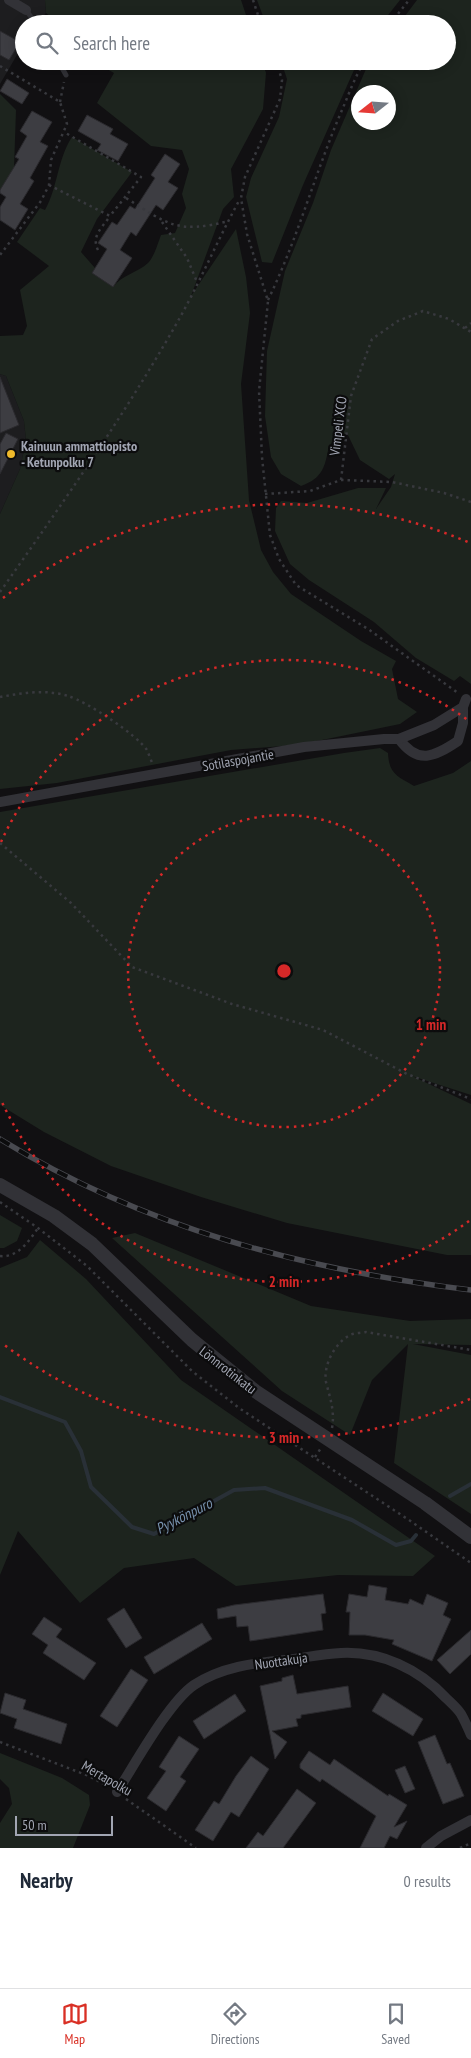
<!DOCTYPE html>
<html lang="en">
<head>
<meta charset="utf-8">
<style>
	body { margin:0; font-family:"PT Sans Narrow",sans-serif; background:#f6f6f7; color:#1f2937 }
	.compass { position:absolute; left:351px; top:85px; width:45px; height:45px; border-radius:50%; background:#fff; box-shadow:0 2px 12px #0003; rotate:253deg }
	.scale { position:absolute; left:15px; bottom:12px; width:98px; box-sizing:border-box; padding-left:5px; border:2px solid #a2a6b3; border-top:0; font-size:14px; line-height:18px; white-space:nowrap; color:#a2a6b3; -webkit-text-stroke:4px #0c0c0d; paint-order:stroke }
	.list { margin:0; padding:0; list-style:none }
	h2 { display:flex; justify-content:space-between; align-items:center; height:65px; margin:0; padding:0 20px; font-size:21px }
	h2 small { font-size:16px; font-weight:400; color:#747a83 }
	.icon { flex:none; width:28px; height:28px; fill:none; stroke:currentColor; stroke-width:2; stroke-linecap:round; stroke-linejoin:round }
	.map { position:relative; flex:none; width:471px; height:1848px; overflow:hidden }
	.search { position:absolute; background:#fff; box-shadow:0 2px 12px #0003; left:15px; right:15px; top:15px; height:55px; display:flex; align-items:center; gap:12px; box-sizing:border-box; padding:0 18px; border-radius:28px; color:#747a83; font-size:19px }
	.sheet { height:140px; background:#fff }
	nav { display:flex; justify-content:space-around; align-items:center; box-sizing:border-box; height:70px; border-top:1px solid #e0e1e3; background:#fff; font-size:14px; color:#747a83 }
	nav a { display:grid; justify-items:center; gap:2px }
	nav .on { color:#d93025 }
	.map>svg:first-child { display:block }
	.built { fill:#1d1d1f }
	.green { fill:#1d241e; fill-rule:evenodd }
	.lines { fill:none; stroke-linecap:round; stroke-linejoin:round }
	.stream { stroke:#293037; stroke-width:4 }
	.building { fill:#3d3d42; stroke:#2b2a2e }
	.path { stroke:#38393e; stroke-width:2.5; stroke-dasharray:2.5 4; stroke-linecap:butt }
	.service { stroke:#323237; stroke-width:5 }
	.minor { stroke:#323237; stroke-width:10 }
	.tertiary { stroke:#323237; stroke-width:14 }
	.rail-casing { stroke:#494a50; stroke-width:5.5 }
	.rail { stroke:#0c0c0d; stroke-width:4; stroke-dasharray:11; stroke-linecap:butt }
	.ring { fill:none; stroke:#d62828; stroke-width:2.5; stroke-dasharray:2.5 5 }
	.poi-dot { fill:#efb92b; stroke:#0c0c0d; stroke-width:2 }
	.labels { text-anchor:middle; stroke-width:4.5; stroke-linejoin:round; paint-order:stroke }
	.street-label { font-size:14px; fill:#a2a6b3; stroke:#0c0c0d }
	.poi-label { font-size:14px; font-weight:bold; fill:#a2a6b3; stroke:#0c0c0d; text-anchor:start }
	.water-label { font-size:15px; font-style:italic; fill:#7892ae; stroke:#0c0c0d }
	.centre { fill:#d62828; stroke:#0c0c0d; stroke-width:2.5 }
	.ring-label { font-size:15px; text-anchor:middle; font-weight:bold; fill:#d62828; stroke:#0c0c0d; stroke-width:4.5; stroke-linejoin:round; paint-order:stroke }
</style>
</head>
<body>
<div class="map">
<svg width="471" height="1848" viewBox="0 0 471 1848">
	<rect width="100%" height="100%" fill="#111012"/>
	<g class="built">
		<path d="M0,0h45l1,13 -9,11h-13v19l-24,41z"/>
		<path d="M0,374l6,2 18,45 2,19 -6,29 -20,45z"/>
	</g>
	<g class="green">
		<path d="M45,0h196l8,24h-190l-13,-11z"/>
		<path d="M257,0h143l-19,24h-115z"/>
		<path d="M417,0h54v684l-11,-8 -6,5 -38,-23 -42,-36 -65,-42 -19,-16 -15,-33 1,-23 5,-7 26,2 51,-15h28l-10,21 15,-22 4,-13 -6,5 -29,-19 -13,-27 -18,12c-4,22 -6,33 -28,41l-20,-12 -10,-17 -6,-41 2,-65 18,-80 28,-68 18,-53 35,-81 6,-8h75v-37h-48zM358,92h30v30h-30z"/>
		<path d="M93,61h169l4,12 -3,36 -32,60 3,28 -11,12 -32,87 45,-67 10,48 4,36 -9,71 8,116 12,50 12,22 18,22 70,47 35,20 -4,8 6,30 19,13 -17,12 -78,16 -39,6 -52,4 -174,33 -57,6v-275l20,-45 6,-29 -2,-19 -18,-45 -6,-2v-38l23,-1 4,-9 -7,-36 29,-24 -32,-24 23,-34 5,2c13,-23 12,-50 27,-73l60,35 -35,47 -16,33 14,16 -3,5 21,14c9,-12 24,-14 35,-24 6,-6 10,-20 13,-28l14,-2 11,-25 -4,-14 7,-25 -7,-19 -31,-4 -54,-43 17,-30z"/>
		<path d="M281,61h77l-55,124 -31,78 -10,-1 -16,-65 5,-19 28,-61 8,-38z"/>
		<path d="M0,94l16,16 -2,58 -14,22z"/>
		<path d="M380,748l8,5c1,21 9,23 26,33l39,-13 18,-12v334l-59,-19 59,28v151h-24l-160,-32 -86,-26 -90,-31 -67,-34 -44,-27v-293l344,-59z"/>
		<path d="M0,1215l22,13 -5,13 -13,7h-4z"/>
		<path d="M135,1233l176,73 99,15 61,-2v26l-58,-1 58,11v159l-77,-51 14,-119 -36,36 -22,55 -68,-44 -170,-153z"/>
		<path d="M40,1240l46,39 95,101 254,176 -22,20 -75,-1 -102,11 -42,-28 -70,10 -44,35 -62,-72 -18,44v-307l27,-11z"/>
		<path d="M0,1753l62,25 27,17 1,10 -17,43h-73v-25l12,-19 -3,-16 -9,-9z"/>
	</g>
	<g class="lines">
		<g class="stream">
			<path d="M0,1397l65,25 16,29 10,36 41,40 22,7 80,-44 31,-2 87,32 44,25 15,-4 5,-6"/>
			<path d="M450,1496l21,-12"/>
		</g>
	</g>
	<g class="building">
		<path d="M0,31l20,11 -11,18 -9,-5z"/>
		<path d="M7,79l22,14 -7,11 -22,-13z"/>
		<path d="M32,111l20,11 -12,20 8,4 -18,32 4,3 -14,23 8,5 -13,21 -15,-10v-13l6,-10 -6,-4v-3l19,-31 -4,-2 12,-21 -7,-5z"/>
		<path d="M87,115l26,14 -3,5 18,10 -10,17 -21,-11 4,-6 -23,-13z"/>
		<path d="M165,154l15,10 -12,18 10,6 -15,22 -7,-5 -20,31 -5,-4 -11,18 12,8 -19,29 -21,-14 15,-24 -9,-6 14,-21 5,3 13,-19 5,3 20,-31 -4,-3z"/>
		<path d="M0,377l19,48 -19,8z"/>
		<path d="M6,433l12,6 -18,35v-30z"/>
		<path d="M369,1585l18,3 -2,12 23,4 2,-5 13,6 4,-11 21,9 -5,12 8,4 -19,42 -40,-17 2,-4 -29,-5h-16l1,-23h-4l3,-18 18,3z"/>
		<path d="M323,1594l3,19 -5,1 2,16 -73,11 -2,-15 -11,1 -1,-11 -18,3 -1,-10 17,-4z"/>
		<path d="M124,1608l18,30 -16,10 -19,-29z"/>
		<path d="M44,1617l18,12 -6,8 40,26 -12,17 -41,-27 5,-8 -16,-11z"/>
		<path d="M202,1623l10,16 -58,35 -10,-17z"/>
		<path d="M471,1630v24l-21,20 -13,-14z"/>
		<path d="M131,1669l17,11 -31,47 -17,-11z"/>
		<path d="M293,1675l4,19 51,-8 3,21 -50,8v3l-5,1 2,7 -26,5 15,11 -12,17 -15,-73 22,-5v-3z"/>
		<path d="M5,1693l21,7 -3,9 44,15 -6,20 -47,-16 3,-9 -17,-6z"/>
		<path d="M383,1693l40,26 -10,17 -41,-25z"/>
		<path d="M235,1694l11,17 -42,28 -11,-18z"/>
		<path d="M435,1735l12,29 3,-1 14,33 -21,8 -25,-62z"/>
		<path d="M179,1736l20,13 -19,28 6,4 -20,30 -19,-13 19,-27 -7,-4z"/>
		<path d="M309,1751l21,14 4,-6 54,37 1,-2 18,11 -13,22 13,-6 -10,18 -7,-3 -6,12h-24l16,-32 -54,-37 -2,3 -20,-14v-4z"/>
		<path d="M251,1756l18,13 -30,48 -8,-5 -18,29 -18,-11 19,-29 5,3 17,-28z"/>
		<path d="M405,1766l10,23 -10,4 -10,-23z"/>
		<path d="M297,1789l19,14 -33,45h-37l12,-16 5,4z"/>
	</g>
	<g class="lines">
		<g class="path">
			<path d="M253,0l8,24"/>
			<path d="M390,24l19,-24"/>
			<path d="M276,61l6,19 -2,19 -35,78 -4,21 6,36 21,67 -9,90 3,66 8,78 9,24 17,26 72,44 90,64"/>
			<path d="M0,66l60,36 7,22 -16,36 -2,25 -8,16 -41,54"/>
			<path d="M60,102l4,-20"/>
			<path d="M49,185l61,31 31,-39 -77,-45"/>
			<path d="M126,198c43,27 51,36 103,23"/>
			<path d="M162,222l25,36 10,24"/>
			<path d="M98,250c-7,-14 4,-22 12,-34"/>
			<path d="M268,300c30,-62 47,-127 74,-190 7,-16 13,-34 23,-49"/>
			<path d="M465,328l6,-5"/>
			<path d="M341,480l10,-84 21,-57 26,-18 25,-10 26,8 22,13"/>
			<path d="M265,494l45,-3 31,-11 51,2 52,11 27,9"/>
			<path d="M0,592c62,-88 124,-176 178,-271 22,-39 40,-82 62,-122"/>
			<path d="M0,697c22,-4 46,-8 68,-1 18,5 69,39 79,54 2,5 4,10 6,15"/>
			<path d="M0,843l71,60 61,64 100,37 91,26 84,44 64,25"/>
			<path d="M0,1202l38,26 49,38 105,105 47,37 170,112 62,43"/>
			<path d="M0,1256c18,2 29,-15 38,-28"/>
			<path d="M332,1428c3,-17 -2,-30 -6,-46 -3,-17 9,-39 24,-47 4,-2 11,-2 16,-3l105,18"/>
			<path d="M315,1457l6,-9"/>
			<path d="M0,1742l89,34 18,10"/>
			<path d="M126,1799l70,49"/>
			<path d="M460,1848l11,-5"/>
		</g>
		<g class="service">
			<path d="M26,10l10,14"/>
			<path d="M58,61l8,14"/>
		</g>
		<g class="minor">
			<path d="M9,0l17,10"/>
			<path d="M399,739c19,26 35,18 59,2l5,-18v-16"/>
			<path d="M0,802l304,-55 80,-8h15l35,-14 29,-18 3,-8"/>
			<path d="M117,1792c18,-28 52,-90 77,-107 27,-18 60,-22 91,-25 18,-2 37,-6 56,-7 40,-2 78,16 105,45 5,5 11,10 15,16 4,7 7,14 10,21"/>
			<path d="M426,1848l15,-12 30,-16"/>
		</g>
		<path class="tertiary" d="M0,1185l54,31 38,28 100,96 63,51 170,112 46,34"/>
		<g class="rail-casing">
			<path id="rail" d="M0,1139c145,89 304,131 471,151"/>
		</g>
		<use href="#rail" class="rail"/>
	</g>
	<g class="ring">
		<circle cx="284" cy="971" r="156"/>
		<path d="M469 1221A311 311 0 0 1 1 1100M1 842A311 311 0 0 1 469 721"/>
		<path d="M470 1399A467 467 0 0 1 3 1344M3 598A467 467 0 0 1 470 543"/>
	</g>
	<circle class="poi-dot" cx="11" cy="454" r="5"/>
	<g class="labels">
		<g class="street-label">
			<text transform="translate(338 426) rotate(-83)" y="5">Vimpeli XCO</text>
			<text transform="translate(238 760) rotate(-10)" y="5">Sotilaspojantie</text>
			<text transform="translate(228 1370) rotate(38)" y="5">Lönnrotinkatu</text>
			<text transform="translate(281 1661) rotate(-8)" y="5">Nuottakuja</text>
			<text transform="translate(107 1778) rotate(30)" y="5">Mertapolku</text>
		</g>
		<g class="poi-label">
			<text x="21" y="451">Kainuun ammattiopisto<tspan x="21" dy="16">- Ketunpolku 7</tspan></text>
		</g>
		<g class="water-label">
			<text transform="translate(184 1516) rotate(-27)" y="5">Pyykönpuro</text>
		</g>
	</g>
	<circle cx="284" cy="971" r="8" class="centre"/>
	<g class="ring-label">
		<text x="431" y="1030">1 min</text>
		<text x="284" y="1287">2 min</text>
		<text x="284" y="1443">3 min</text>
	</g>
</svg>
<svg class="compass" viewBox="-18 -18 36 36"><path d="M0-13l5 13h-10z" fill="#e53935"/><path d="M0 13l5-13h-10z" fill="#747a83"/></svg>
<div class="scale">50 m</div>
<div class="search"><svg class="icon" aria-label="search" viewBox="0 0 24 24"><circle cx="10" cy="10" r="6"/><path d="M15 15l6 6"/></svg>Search here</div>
</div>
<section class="sheet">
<h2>Nearby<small>0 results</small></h2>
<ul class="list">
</ul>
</section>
<nav>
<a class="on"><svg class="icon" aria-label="map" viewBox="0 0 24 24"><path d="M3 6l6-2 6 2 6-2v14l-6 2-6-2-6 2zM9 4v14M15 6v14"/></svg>Map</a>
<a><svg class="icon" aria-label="directions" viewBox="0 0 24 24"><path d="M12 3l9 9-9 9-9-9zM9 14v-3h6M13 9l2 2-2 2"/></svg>Directions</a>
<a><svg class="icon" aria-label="saved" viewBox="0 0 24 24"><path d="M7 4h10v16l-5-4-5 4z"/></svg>Saved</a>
</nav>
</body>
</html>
